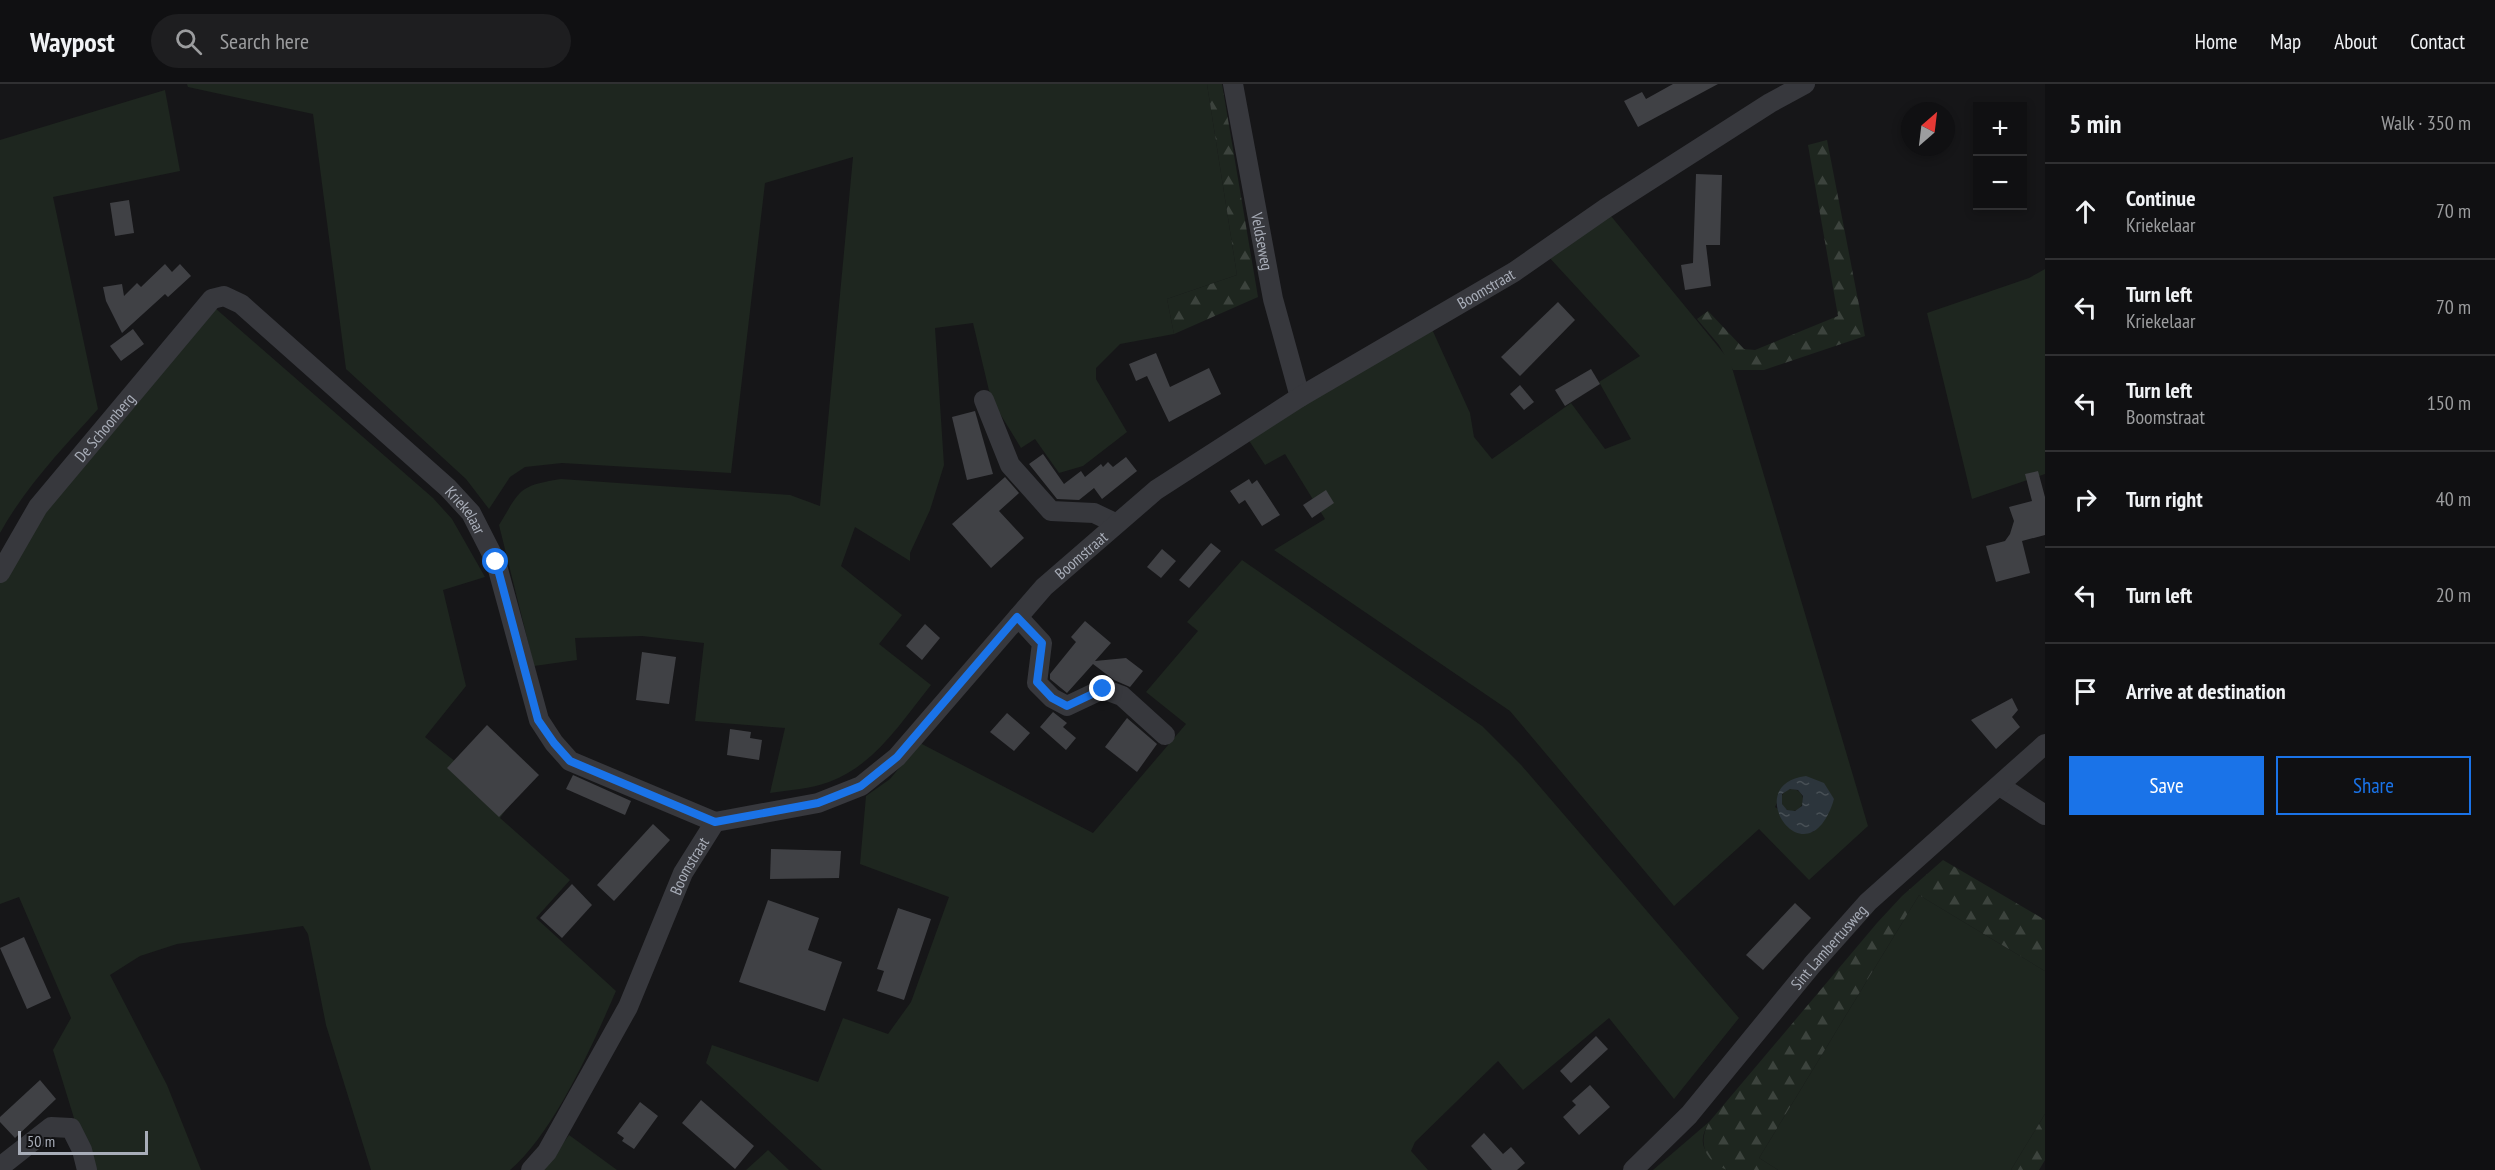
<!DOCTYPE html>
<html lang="en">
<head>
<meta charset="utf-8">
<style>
	body { margin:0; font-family:"PT Sans Narrow",sans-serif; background:#1e1e20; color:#f1f3f6 }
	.controls { position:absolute; right:18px; top:18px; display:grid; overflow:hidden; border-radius:0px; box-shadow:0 3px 9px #0003 }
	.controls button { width:54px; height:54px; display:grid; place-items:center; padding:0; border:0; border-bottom:2px solid #303032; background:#101012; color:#f1f3f6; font:30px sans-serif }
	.compass { position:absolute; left:1901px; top:18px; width:54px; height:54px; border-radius:50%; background:#101012; box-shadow:0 3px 9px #0003; rotate:28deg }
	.scale { position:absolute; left:18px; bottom:15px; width:130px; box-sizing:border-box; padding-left:6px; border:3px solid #a8adb8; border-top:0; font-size:16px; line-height:21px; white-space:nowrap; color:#a8adb8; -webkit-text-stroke:4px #111113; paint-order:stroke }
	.stop { position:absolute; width:18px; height:18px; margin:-14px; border:4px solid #1a73e8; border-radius:50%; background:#fff }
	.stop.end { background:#1a73e8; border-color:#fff; box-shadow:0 2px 6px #0008 }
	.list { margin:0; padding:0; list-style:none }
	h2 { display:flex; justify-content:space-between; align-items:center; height:78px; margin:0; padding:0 24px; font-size:26px }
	h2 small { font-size:20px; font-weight:400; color:#9c9d9f }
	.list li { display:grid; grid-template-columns:39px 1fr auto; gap:18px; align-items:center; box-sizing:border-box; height:96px; padding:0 24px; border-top:2px solid #303032 }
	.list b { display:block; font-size:22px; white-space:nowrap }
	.list p { margin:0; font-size:20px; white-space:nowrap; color:#9c9d9f }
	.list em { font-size:20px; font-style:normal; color:#9c9d9f }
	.actions { display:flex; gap:12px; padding:18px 24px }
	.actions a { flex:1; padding:14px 0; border:2px solid #1a73e8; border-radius:0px; text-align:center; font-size:21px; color:#1a73e8 }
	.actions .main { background:#1a73e8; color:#fff }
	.icon { flex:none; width:33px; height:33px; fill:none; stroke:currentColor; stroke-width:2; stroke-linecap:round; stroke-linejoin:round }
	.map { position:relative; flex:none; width:2045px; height:1086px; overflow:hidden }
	header { display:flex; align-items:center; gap:36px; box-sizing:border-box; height:84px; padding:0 30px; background:#101012; border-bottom:2px solid #303032 }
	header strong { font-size:28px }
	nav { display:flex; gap:33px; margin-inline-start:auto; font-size:21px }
	.search { width:420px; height:54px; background:#1e1e20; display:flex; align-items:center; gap:15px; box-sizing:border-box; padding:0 21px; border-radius:33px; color:#9c9d9f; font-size:22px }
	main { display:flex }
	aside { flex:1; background:#101012 }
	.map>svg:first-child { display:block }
	.grass { fill:#1e261f; fill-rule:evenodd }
	.forest { fill:url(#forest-firs) }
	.water { fill:url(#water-ripples); fill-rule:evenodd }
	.building { fill:#404145 }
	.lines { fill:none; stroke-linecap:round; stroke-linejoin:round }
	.minor { stroke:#37383d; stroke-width:20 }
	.route { stroke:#1a73e8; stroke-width:8 }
	.labels { text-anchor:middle; stroke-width:5; stroke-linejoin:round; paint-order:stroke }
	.street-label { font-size:16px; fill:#a8adb8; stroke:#111113 }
</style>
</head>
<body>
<header>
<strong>Waypost</strong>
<div class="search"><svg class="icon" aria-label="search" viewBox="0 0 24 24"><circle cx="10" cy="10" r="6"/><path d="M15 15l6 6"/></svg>Search here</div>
<nav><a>Home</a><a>Map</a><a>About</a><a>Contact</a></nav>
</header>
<main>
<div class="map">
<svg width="2045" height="1086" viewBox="0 0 2045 1086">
	<defs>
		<pattern id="forest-firs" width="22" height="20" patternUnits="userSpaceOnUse" patternTransform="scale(1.5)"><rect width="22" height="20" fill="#1e261f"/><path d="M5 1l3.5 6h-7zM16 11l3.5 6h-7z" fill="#3c433d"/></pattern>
		<pattern id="water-ripples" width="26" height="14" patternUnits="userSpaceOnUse" patternTransform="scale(1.5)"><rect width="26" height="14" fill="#2c353c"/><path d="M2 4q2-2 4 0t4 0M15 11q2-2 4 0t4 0" fill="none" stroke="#485056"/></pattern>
	</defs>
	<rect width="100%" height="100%" fill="#161618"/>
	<g class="grass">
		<path d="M187,0h1020l30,191 -70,24 7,35 -54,10 -24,24v11l31,53 -44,34 -24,7 -24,-34 -14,9 -30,-49 -18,-76 -38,5 9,137 -14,45 -20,43v8l-55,-34 -14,39 61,49 -23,29 52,41c-30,37 -56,80 -102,97 -18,7 -40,8 -59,11l15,-65 -90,-7 9,-78 -62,-7 -67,2 2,22 -43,6 -35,-141c22,-36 19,-39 62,-46l229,16 30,11 33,-349 -88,26 -34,290 -169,-10 -37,4 -15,10 -21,32 -23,-30 -120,-110 -33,-255 -125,-27z"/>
		<path d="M165,6l15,81 -127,26 45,212c-35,39 -72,77 -98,124v-393z"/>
		<path d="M1606,126l124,151 138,465 -59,54 -50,-51 -85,77 -164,-195 -236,-161 51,-31 -40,-65 -20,11 -19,-29 185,-109 39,86 4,24 18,22 79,-56 34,46 26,-10 -32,-57 41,-26 -93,-101zM1786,700l48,15 -21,33 -38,-25z"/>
		<path d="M2045,185v205l-73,25 -45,-186 102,-35z"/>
		<path d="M215,224l218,190 19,21 33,58 -42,13 23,96 -41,51 84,68 -9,13 70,62 -34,38 80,73c-23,53 -62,142 -106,179h-139l-45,-145 -18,-91 -5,-8 -126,18 -37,12 -30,19 57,110 34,85h-111l-37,-120 18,-32 -52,-121 -19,7v-323l35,-63z"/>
		<path d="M1242,476l240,166 40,40 217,252 -65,81 -65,-81 -86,72 -25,-29 -83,81 -4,9 17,19h-606l-116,-107 6,-18 106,37 25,-64 45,16 23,-32 38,-105 -89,-33 6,-68 24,-17 30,-36 173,90 93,-109 -40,-32 52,-61 -11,-9z"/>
		<circle cx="1792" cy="716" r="11"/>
		<path d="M1919,811l126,76v143l-34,56h-233l-19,-12z"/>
		<path d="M1710,1037c-16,25 -3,34 17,49h-74z"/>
		<path d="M569,1051l48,35h-73z"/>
		<path d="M768,1066l21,20h-43z"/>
	</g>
	<g class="forest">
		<path d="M1207,0h15l36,213 -84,37 -7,-35 70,-24z"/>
		<path d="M1827,56l38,196 -101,34h-31l-14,-25 -22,-26 11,-8 36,38 11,1 83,-34 -30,-171z"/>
		<path d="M1943,776l102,60v51l-126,-76 -160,263 19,12c-12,0 -41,0 -51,0 -23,-9 -30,-29 -17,-49l167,-198 25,-27z"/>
		<path d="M2045,1030v46l-6,10h-28z"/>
	</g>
	<path class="water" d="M1806,692l18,7 10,16c-26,87 -97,-15 -28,-23zM1790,705l8,1 5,6 -1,10 -7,5 -8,-1 -5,-6v-10z"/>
	<g class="building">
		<path d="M1673,0h45l-80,43 -14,-26 18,-9 4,7z"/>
		<path d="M1696,90l26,1 -2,70h-14l5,41 -26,4 -4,-25 12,-2z"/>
		<path d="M129,116l5,33 -19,3 -5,-33z"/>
		<path d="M165,180l7,8 8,-8 11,12 -23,21 -3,-3 -43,39 -16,-32 -3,-14 19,-3 2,12 13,-13 4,4z"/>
		<path d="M1558,218l17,18 -55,56 -19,-19z"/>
		<path d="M133,245l11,15 -23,17 -11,-15z"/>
		<path d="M1156,269l14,34 39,-19 12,26 -52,28 -22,-46 -11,5 -7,-17z"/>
		<path d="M1591,285l9,15 -35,22 -10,-16z"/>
		<path d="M1520,301l14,17 -10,8 -14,-16z"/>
		<path d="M975,327l18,63 -26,6 -15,-63z"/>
		<path d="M1043,370l21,30 17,-13 4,6 16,-13 2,3 5,-5 5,5 13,-10 11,14 -35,28 -8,-11 -15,12 -22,-1 -28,-35z"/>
		<path d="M2038,387l7,26v38l-23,6 8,32 -34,9 -10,-36 19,-5 5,-7 4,-13 -5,-14 23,-6 -7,-27z"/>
		<path d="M1005,393l14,16 -20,18 25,27 -33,30 -39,-44z"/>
		<path d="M1249,395l3,5 5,-4 23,35 -18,11 -17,-26 -6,4 -9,-13z"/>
		<path d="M1326,406l8,13 -22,15 -9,-13z"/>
		<path d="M1211,459l10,8 -32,37 -10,-8z"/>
		<path d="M1162,465l14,12 -15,17 -14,-11z"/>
		<path d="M1085,537l26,22 -16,18 31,-3 17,13 -13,16 -16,-7 -21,-16 -26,29 -17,-14v-5l26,-32 -5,-5z"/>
		<path d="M925,540l15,14 -18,22 -16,-14z"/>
		<path d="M642,568l34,5 -7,47 -33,-4z"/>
		<path d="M2012,614l6,12 -6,7 8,10 -24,22 -25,-29z"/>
		<path d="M1053,628l14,11 -4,4 13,11 -10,12 -26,-23z"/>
		<path d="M1007,629l23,20 -16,18 -24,-19z"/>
		<path d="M1127,634l30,26 -20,28 -32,-25z"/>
		<path d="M487,641l52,50 -40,42 -52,-49z"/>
		<path d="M730,645l21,3 -1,6 12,2 -3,20 -32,-5z"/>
		<path d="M573,691l58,26 -6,14 -59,-26z"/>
		<path d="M653,740l17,16 -56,61 -17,-16z"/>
		<path d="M771,765l70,2 -2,27 -69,1z"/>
		<path d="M572,800l20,21 -30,33 -22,-20z"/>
		<path d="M768,816l51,18 -11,32 34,12 -17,49 -86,-29z"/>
		<path d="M1795,819l16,15 -48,52 -17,-15z"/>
		<path d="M898,824l33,11 -27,81 -27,-9 7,-20 -7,-2z"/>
		<path d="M24,853l27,61 -24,11 -27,-61z"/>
		<path d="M1596,952l12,13 -37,34 -11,-12z"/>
		<path d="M40,996l16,19 -41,39 -15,-16v-5z"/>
		<path d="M1590,1001l20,22 -31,28 -16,-18 13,-12 -4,-4z"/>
		<path d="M701,1016l53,46 -19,23 -53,-46z"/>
		<path d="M640,1018l18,14 -24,33 -12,-8 2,-3 -7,-5z"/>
		<path d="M1484,1049l19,21 8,-7 14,16 -8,7h-25l-21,-24z"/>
	</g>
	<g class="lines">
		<g class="minor">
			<path id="s1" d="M1233,0l40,215 27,98"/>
			<path d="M984,316l26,65 41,46 43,2 21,10"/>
			<path id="s2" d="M0,489l38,-66 174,-208 12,-3 17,8 207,184 23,25 25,49 43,158 15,23 16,18 145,61"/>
			<path d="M1018,533l24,26 -5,40 15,15 15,8 36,-17 19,7 43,39"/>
			<path d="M2000,702l45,29"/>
			<path d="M0,1083l51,-40 20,1 11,22 5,20"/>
			<path id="s3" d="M531,1086l16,-18 81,-145 55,-134 32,-51 103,-19 43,-17 36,-29 147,-170 112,-97 144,-93 214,-125 92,-64 164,-105 35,-19"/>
			<path id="s4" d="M1633,1086l56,-55 123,-150 56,-63 177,-158"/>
		</g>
	</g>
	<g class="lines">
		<path class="route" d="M496,478l42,158 16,23 16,18 145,61 103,-19 43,-17 36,-29 120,-140 25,26 -5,39 15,16 15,8 36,-17"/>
	</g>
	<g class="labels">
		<g class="street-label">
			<text dy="6" stroke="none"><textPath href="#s1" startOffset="160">Veldseweg</textPath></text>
			<text dy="6" stroke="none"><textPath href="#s3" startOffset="1352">Boomstraat</textPath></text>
			<text dy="6" stroke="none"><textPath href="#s2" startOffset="180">De Schoonberg</textPath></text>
			<text dy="6" stroke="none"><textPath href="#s2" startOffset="684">Kriekelaar</textPath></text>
			<text dy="6" stroke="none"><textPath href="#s3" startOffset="866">Boomstraat</textPath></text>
			<text dy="6" stroke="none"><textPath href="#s3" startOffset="344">Boomstraat</textPath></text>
			<text dy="6" stroke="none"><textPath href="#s4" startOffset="297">Sint Lambertusweg</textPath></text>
		</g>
	</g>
</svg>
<div class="controls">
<button>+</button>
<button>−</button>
</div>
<svg class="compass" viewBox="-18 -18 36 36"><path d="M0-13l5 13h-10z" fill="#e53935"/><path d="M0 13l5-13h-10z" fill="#9c9d9f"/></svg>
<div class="scale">50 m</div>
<div class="stop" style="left:496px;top:478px"></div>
<div class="stop end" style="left:1103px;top:605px"></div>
</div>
<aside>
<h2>5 min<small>Walk · 350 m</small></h2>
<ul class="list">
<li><svg class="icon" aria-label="ahead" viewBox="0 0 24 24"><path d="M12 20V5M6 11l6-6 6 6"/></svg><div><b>Continue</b><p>Kriekelaar</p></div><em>70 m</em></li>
<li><svg class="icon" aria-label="left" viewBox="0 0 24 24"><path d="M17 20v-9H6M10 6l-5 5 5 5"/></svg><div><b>Turn left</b><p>Kriekelaar</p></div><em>70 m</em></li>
<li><svg class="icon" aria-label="left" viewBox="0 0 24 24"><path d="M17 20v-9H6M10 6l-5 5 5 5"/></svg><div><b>Turn left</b><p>Boomstraat</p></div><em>150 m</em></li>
<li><svg class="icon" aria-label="right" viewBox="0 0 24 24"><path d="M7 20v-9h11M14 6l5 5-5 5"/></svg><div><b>Turn right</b></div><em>40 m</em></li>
<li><svg class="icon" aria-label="left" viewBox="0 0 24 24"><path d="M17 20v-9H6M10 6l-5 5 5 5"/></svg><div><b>Turn left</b></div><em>20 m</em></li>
<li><svg class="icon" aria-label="arrive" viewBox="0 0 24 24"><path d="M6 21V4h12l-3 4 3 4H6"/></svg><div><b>Arrive at destination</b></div></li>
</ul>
<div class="actions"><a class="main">Save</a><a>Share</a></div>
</aside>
</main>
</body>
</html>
